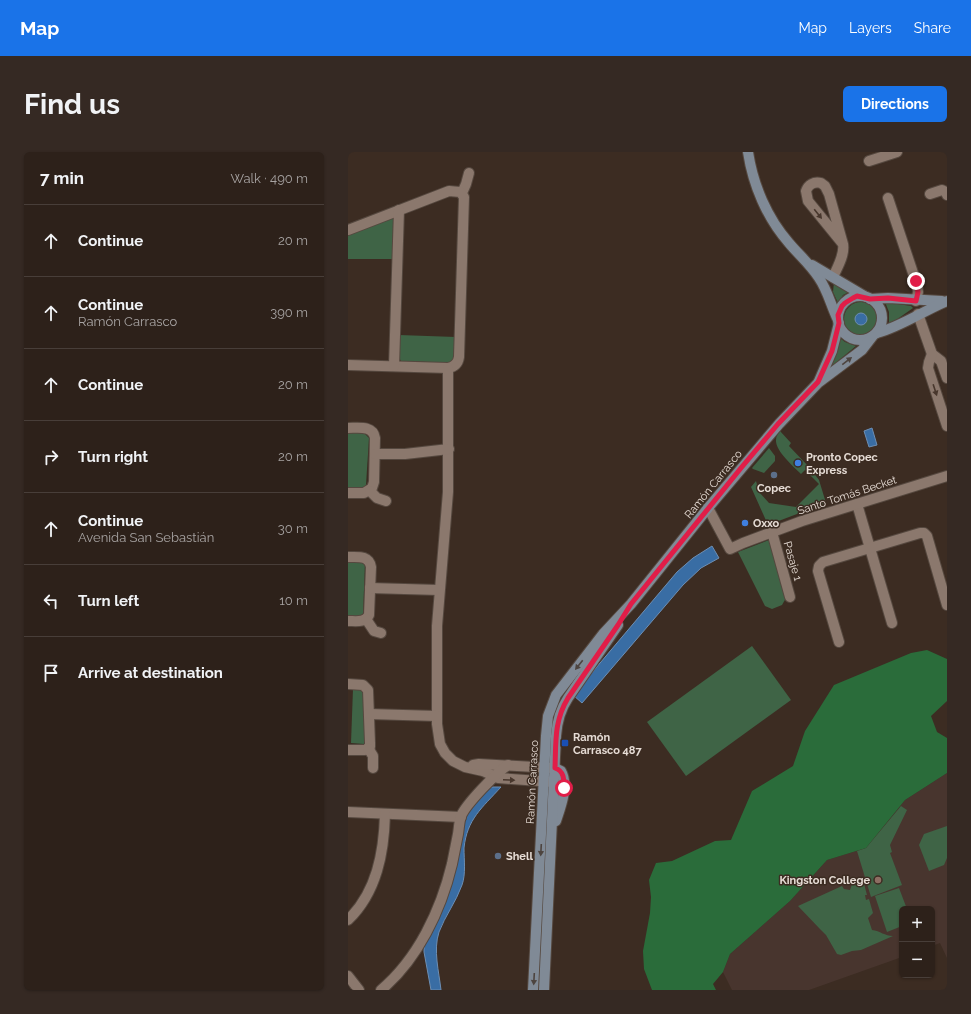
<!DOCTYPE html>
<html lang="en">
<head>
<meta charset="utf-8">
<style>
	body { margin:0; font-family:Raleway,sans-serif; background:#352923; color:#f1f3f6 }
	.controls { position:absolute; right:12px; bottom:12px; display:grid; overflow:hidden; border-radius:6px; box-shadow:0 1px 3px #0004 }
	.controls button { width:36px; height:36px; display:grid; place-items:center; padding:0; border:0; border-bottom:1px solid #483e39; background:#2d211a; color:#f1f3f6; font:20px sans-serif }
	.stop { position:absolute; width:12px; height:12px; margin:-9px; border:3px solid #e11d48; border-radius:50%; background:#fff }
	.stop.end { background:#e11d48; border-color:#fff; box-shadow:0 1px 4px #0008 }
	.list { margin:0; padding:0; list-style:none }
	h2 { display:flex; justify-content:space-between; align-items:center; height:52px; margin:0; padding:0 16px; font-size:17px }
	h2 small { font-size:13px; font-weight:400; color:#a7a3a2 }
	.list li { display:grid; grid-template-columns:26px 1fr auto; gap:12px; align-items:center; box-sizing:border-box; height:72px; padding:0 16px; border-top:1px solid #483e39 }
	.list b { display:block; font-size:15px; white-space:nowrap }
	.list p { margin:0; font-size:13px; white-space:nowrap; color:#a7a3a2 }
	.list em { font-size:13px; font-style:normal; color:#a7a3a2 }
	.icon { flex:none; width:22px; height:22px; fill:none; stroke:currentColor; stroke-width:2; stroke-linecap:round; stroke-linejoin:round }
	.map { position:relative; flex:none; width:599px; height:838px; overflow:hidden; border-radius:6px }
	header { display:flex; align-items:center; gap:24px; box-sizing:border-box; height:56px; padding:0 20px; background:#1a73e8; color:#fff }
	header strong { font-size:19px }
	nav { display:flex; gap:22px; margin-inline-start:auto; font-size:14px }
	.intro { display:flex; align-items:center; justify-content:space-between; box-sizing:border-box; height:96px; padding:0 24px }
	h1 { margin:0; font-size:28px }
	.button { padding:10px 18px; border-radius:6px; background:#1a73e8; color:#fff; font-size:14px; font-weight:700 }
	main { display:flex; gap:24px; padding:0 24px }
	aside { flex:1; background:#2d211a; border-radius:6px; box-shadow:0 1px 3px #0004 }
	.map>svg:first-child { display:block }
	.education { fill:#48352e }
	.green { fill:#3f6446 }
	.forest { fill:#2a6c3a }
	.water { fill:#396da4; stroke:#6d8eb3 }
	.lines { fill:none; stroke-linecap:round; stroke-linejoin:round }
	.street-casing { stroke:#55483f; stroke-width:12 }
	.secondary-casing { stroke:#55483f; stroke-width:12 }
	.street { stroke:#8b786d; stroke-width:10 }
	.secondary { stroke:#808a96; stroke-width:10 }
	.oneway { fill:#48372d }
	.oneway2 { fill:#4d443f }
	.route { stroke:#e11d48; stroke-width:5 }
	.shop-dot { fill:#3f7fe0; stroke:#3c2c22; stroke-width:1.5 }
	.service-dot { fill:#5c6f8a; stroke:#3c2c22; stroke-width:1.5 }
	.transit-dot { fill:#1a4fb4; stroke:#3c2c22; stroke-width:1.5 }
	.education-dot { fill:#8d6e63; stroke:#3c2c22; stroke-width:1.5 }
	.labels { text-anchor:middle; stroke-width:3; stroke-linejoin:round; paint-order:stroke }
	.poi-label { font-size:11px; font-weight:bold; fill:#e6dcd5; stroke:#3c2c22; text-anchor:start }
	.street-label { font-size:11px; fill:#e6dcd5; stroke:#3c2c22 }
</style>
</head>
<body>
<header>
<strong>Map</strong>
<nav><a>Map</a><a>Layers</a><a>Share</a></nav>
</header>
<div class="intro"><h1>Find us</h1><a class="button">Directions</a></div>
<main>
<aside>
<h2>7 min<small>Walk · 490 m</small></h2>
<ul class="list">
<li><svg class="icon" aria-label="ahead" viewBox="0 0 24 24"><path d="M12 20V5M6 11l6-6 6 6"/></svg><div><b>Continue</b></div><em>20 m</em></li>
<li><svg class="icon" aria-label="ahead" viewBox="0 0 24 24"><path d="M12 20V5M6 11l6-6 6 6"/></svg><div><b>Continue</b><p>Ramón Carrasco</p></div><em>390 m</em></li>
<li><svg class="icon" aria-label="ahead" viewBox="0 0 24 24"><path d="M12 20V5M6 11l6-6 6 6"/></svg><div><b>Continue</b></div><em>20 m</em></li>
<li><svg class="icon" aria-label="right" viewBox="0 0 24 24"><path d="M7 20v-9h11M14 6l5 5-5 5"/></svg><div><b>Turn right</b></div><em>20 m</em></li>
<li><svg class="icon" aria-label="ahead" viewBox="0 0 24 24"><path d="M12 20V5M6 11l6-6 6 6"/></svg><div><b>Continue</b><p>Avenida San Sebastián</p></div><em>30 m</em></li>
<li><svg class="icon" aria-label="left" viewBox="0 0 24 24"><path d="M17 20v-9H6M10 6l-5 5 5 5"/></svg><div><b>Turn left</b></div><em>10 m</em></li>
<li><svg class="icon" aria-label="arrive" viewBox="0 0 24 24"><path d="M6 21V4h12l-3 4 3 4H6"/></svg><div><b>Arrive at destination</b></div></li>
</ul>
</aside>
<div class="map">
<svg width="599" height="838" viewBox="0 0 599 838">
	<rect width="100%" height="100%" fill="#3c2c22"/>
	<path class="education" d="M599,621v185l-7,-15 -8,3v-37h-30v48l-93,33h-77l-9,-18 7,-18 60,-53 37,-41 39,-12 39,-48z"/>
	<g class="green">
		<path d="M46,65l-2,42h-44v-25z"/>
		<path d="M486,130l17,9 -8,4 -5,8 -5,-11z"/>
		<path d="M537,150l26,4 2,2 -24,17v-13z"/>
		<circle cx="513" cy="167" r="17"/>
		<path d="M51,183l57,2 -1,26 -54,-2 -3,-5z"/>
		<path d="M492,186l5,4 11,4 -24,20z"/>
		<path d="M432,279l11,12 -2,3 20,21 10,13 7,23 -58,22 -17,-38 5,-6 3,11 10,11 27,4 23,-23 -14,-14 -4,4c-7,-7 -26,-23 -25,-34 0,-4 2,-6 4,-9z"/>
		<path d="M0,280l16,1 5,5 -3,47 -4,4 -14,-1z"/>
		<path d="M421,296l6,8v5l-11,12 -11,-4 -1,-1z"/>
		<path d="M421,388l17,58 -4,7 -10,4 -7,-3 -27,-54z"/>
		<path d="M0,411h17l-2,53h-15z"/>
		<path d="M404,494l39,54 -105,76 -39,-54z"/>
		<path d="M5,537h12l-1,55 -13,-1z"/>
		<path d="M553,654l6,4 -17,35 2,7 -2,1 12,32 -31,12 -14,-46 9,-3z"/>
		<path d="M599,674v32l-3,7 -15,6 -10,-26 5,-11z"/>
		<path d="M515,728l4,15h-2l1,5 3,-1 4,14 -5,5 4,12c8,1 13,6 21,6l-32,14 -9,1 -11,4 -4,-1 -11,-19 -7,-7 -21,-22 44,-20 2,3 6,1 2,-6z"/>
		<path d="M551,736l8,21h-5v17l-15,6 -12,-36z"/>
	</g>
	<path class="forest" d="M579,498l20,9v42l-16,15 6,16 10,6v35l-42,27 -39,48 -39,12 -37,41 -60,53 -7,18 -10,12 3,6h-64l-8,-21 -1,-18 7,-38 1,-16 -2,-17 7,-17 16,-2 43,-20 16,-1 21,-49 41,-25 12,-35 29,-46 77,-32z"/>
	<g class="water">
		<circle cx="513" cy="167" r="6"/>
		<path d="M524,276l5,17 -8,2 -5,-16z"/>
		<path d="M364,394l7,12 -18,10 -18,17 -101,118 -9,-8 104,-123 16,-14z"/>
		<path d="M141,635h12c-19,21 -34,32 -37,61 0,12 2,26 -2,37 -6,17 -17,31 -23,47 -6,18 0,40 2,58h-10l-7,-38v-10l44,-131z"/>
	</g>
	<g class="lines">
		<g class="street-casing">
			<g id="street">
				<path d="M521,9l28,-9"/>
				<path d="M114,41l4,-9 3,-11"/>
				<path d="M582,42l12,-4 4,2 1,3"/>
				<path d="M540,46l29,87 1,7 -2,9"/>
				<path d="M0,78l101,-39 11,1 4,5 -5,160c-1,7 -5,10 -11,11l-100,-3"/>
				<path d="M485,125c4,-9 12,-22 10,-33l-14,-50 -4,-8 -4,-3c-7,-2 -13,2 -15,8l2,10 35,43"/>
				<path d="M570,162l14,40 9,7 6,17"/>
				<path d="M584,202l-3,8 -1,6 19,58"/>
				<path d="M46,214l5,-156"/>
				<path d="M100,216v124l-11,134v98l3,20 5,9 8,8 12,6 18,4 15,7 55,4"/>
				<path d="M0,276c10,0 25,-3 27,10l-1,44 -2,6 -8,5h-16"/>
				<path d="M27,302h30l44,-5"/>
				<path d="M22,339l7,7 9,3"/>
				<path d="M509,352l35,119"/>
				<path d="M360,356l22,41 13,-6 59,-22 145,-45"/>
				<path d="M424,380l18,65"/>
				<path d="M0,405c10,0 21,-2 23,10l-2,48c-4,8 -13,6 -21,6"/>
				<path d="M22,436l69,2"/>
				<path d="M18,467l8,12 7,2"/>
				<path d="M491,490l-21,-71 1,-5 4,-4 97,-29h4l3,3 20,69"/>
				<path d="M0,532l15,1 5,5 2,53v4l-5,3h-17"/>
				<path d="M21,562l68,2"/>
				<path d="M20,596l5,8v12"/>
				<path d="M125,613l6,-1 74,4"/>
				<path d="M0,660l113,5"/>
				<path d="M0,768c29,-28 36,-68 37,-106"/>
				<path d="M0,824l11,14"/>
				<path d="M33,838c37,-31 60,-80 71,-126 2,-10 4,-20 6,-30 1,-6 1,-12 3,-18 5,-12 36,-44 47,-51"/>
			</g>
		</g>
		<g class="secondary-casing">
			<g id="secondary">
				<path d="M400,0c5,33 19,66 41,91 10,12 22,22 30,35 9,13 12,28 19,42"/>
				<path d="M464,113l54,32"/>
				<circle cx="512" cy="166" r="22"/>
				<path d="M522,147l18,-1 54,3"/>
				<path d="M529,181c25,-7 46,-22 70,-32"/>
				<path d="M471,229l13,-30 7,-28"/>
				<path d="M207,616l6,3c8,14 0,35 -5,50"/>
				<path d="M185,838l13,-254 2,-20 8,-21 47,-61 28,-30 77,-96 71,-84 39,-41 44,-33 10,-13"/>
				<path d="M196,838l12,-254c1,-15 4,-26 12,-38l50,-73"/>
			</g>
		</g>
		<use href="#street" class="street"/>
		<use href="#secondary" class="secondary"/>
	</g>
	<defs><path id="oneway-solid" d="M-6-.8H1V-3.2L6.5 0L1 3.2V.8H-6Z"/></defs>
	<g class="oneway">
		<use href="#oneway-solid" transform="translate(470 62) rotate(51)"/>
		<use href="#oneway-solid" transform="translate(587 238) rotate(72)"/>
		<use href="#oneway-solid" transform="translate(161 628) rotate(2)"/>
	</g>
	<g class="oneway2">
		<use href="#oneway-solid" transform="translate(499 209) rotate(-38)"/>
		<use href="#oneway-solid" transform="translate(231 513) rotate(128)"/>
		<use href="#oneway-solid" transform="translate(193 698) rotate(93)"/>
		<use href="#oneway-solid" transform="translate(186 827) rotate(93)"/>
	</g>
	<g class="lines">
		<path class="route" d="M216,636c0,-9 0,-17 -9,-20 1,-26 -1,-47 13,-70l50,-73 13,-21 110,-136 37,-44 40,-42 14,-31 7,-28 -1,-8 4,-9 3,-3 8,-5 4,-2 13,3 18,-1 28,3 2,-9 -2,-11"/>
	</g>
	<g class="shop-dot">
		<circle cx="450" cy="311" r="4"/>
		<circle cx="397" cy="371" r="4"/>
	</g>
	<g class="service-dot">
		<circle cx="426" cy="323" r="4"/>
		<circle cx="150" cy="704" r="4"/>
	</g>
	<rect class="transit-dot" x="213" y="587" width="8" height="8" rx="2"/>
	<circle class="education-dot" cx="530" cy="728" r="4"/>
	<g class="labels">
		<g class="poi-label">
			<text x="458" y="309">Pronto Copec<tspan x="458" dy="13">Express</tspan></text>
			<text x="426" y="340" text-anchor="middle">Copec</text>
			<text x="405" y="375">Oxxo</text>
			<text x="225" y="589">Ramón<tspan x="225" dy="13">Carrasco 487</tspan></text>
			<text x="158" y="708">Shell</text>
			<text x="522" y="732" text-anchor="end">Kingston College</text>
		</g>
		<g class="street-label">
			<text transform="translate(365 332) rotate(-51)" y="4">Ramón Carrasco</text>
			<text transform="translate(499 343) rotate(-18)" y="4">Santo Tomás Becket</text>
			<text transform="translate(445 409) rotate(74)" y="4">Pasaje 1</text>
			<text transform="translate(184 630) rotate(-87)" y="4">Ramón Carrasco</text>
		</g>
	</g>
</svg>
<div class="controls">
<button>+</button>
<button>−</button>
</div>
<div class="stop" style="left:216px;top:636px"></div>
<div class="stop end" style="left:568px;top:129px"></div>
</div>
</main>
</body>
</html>
